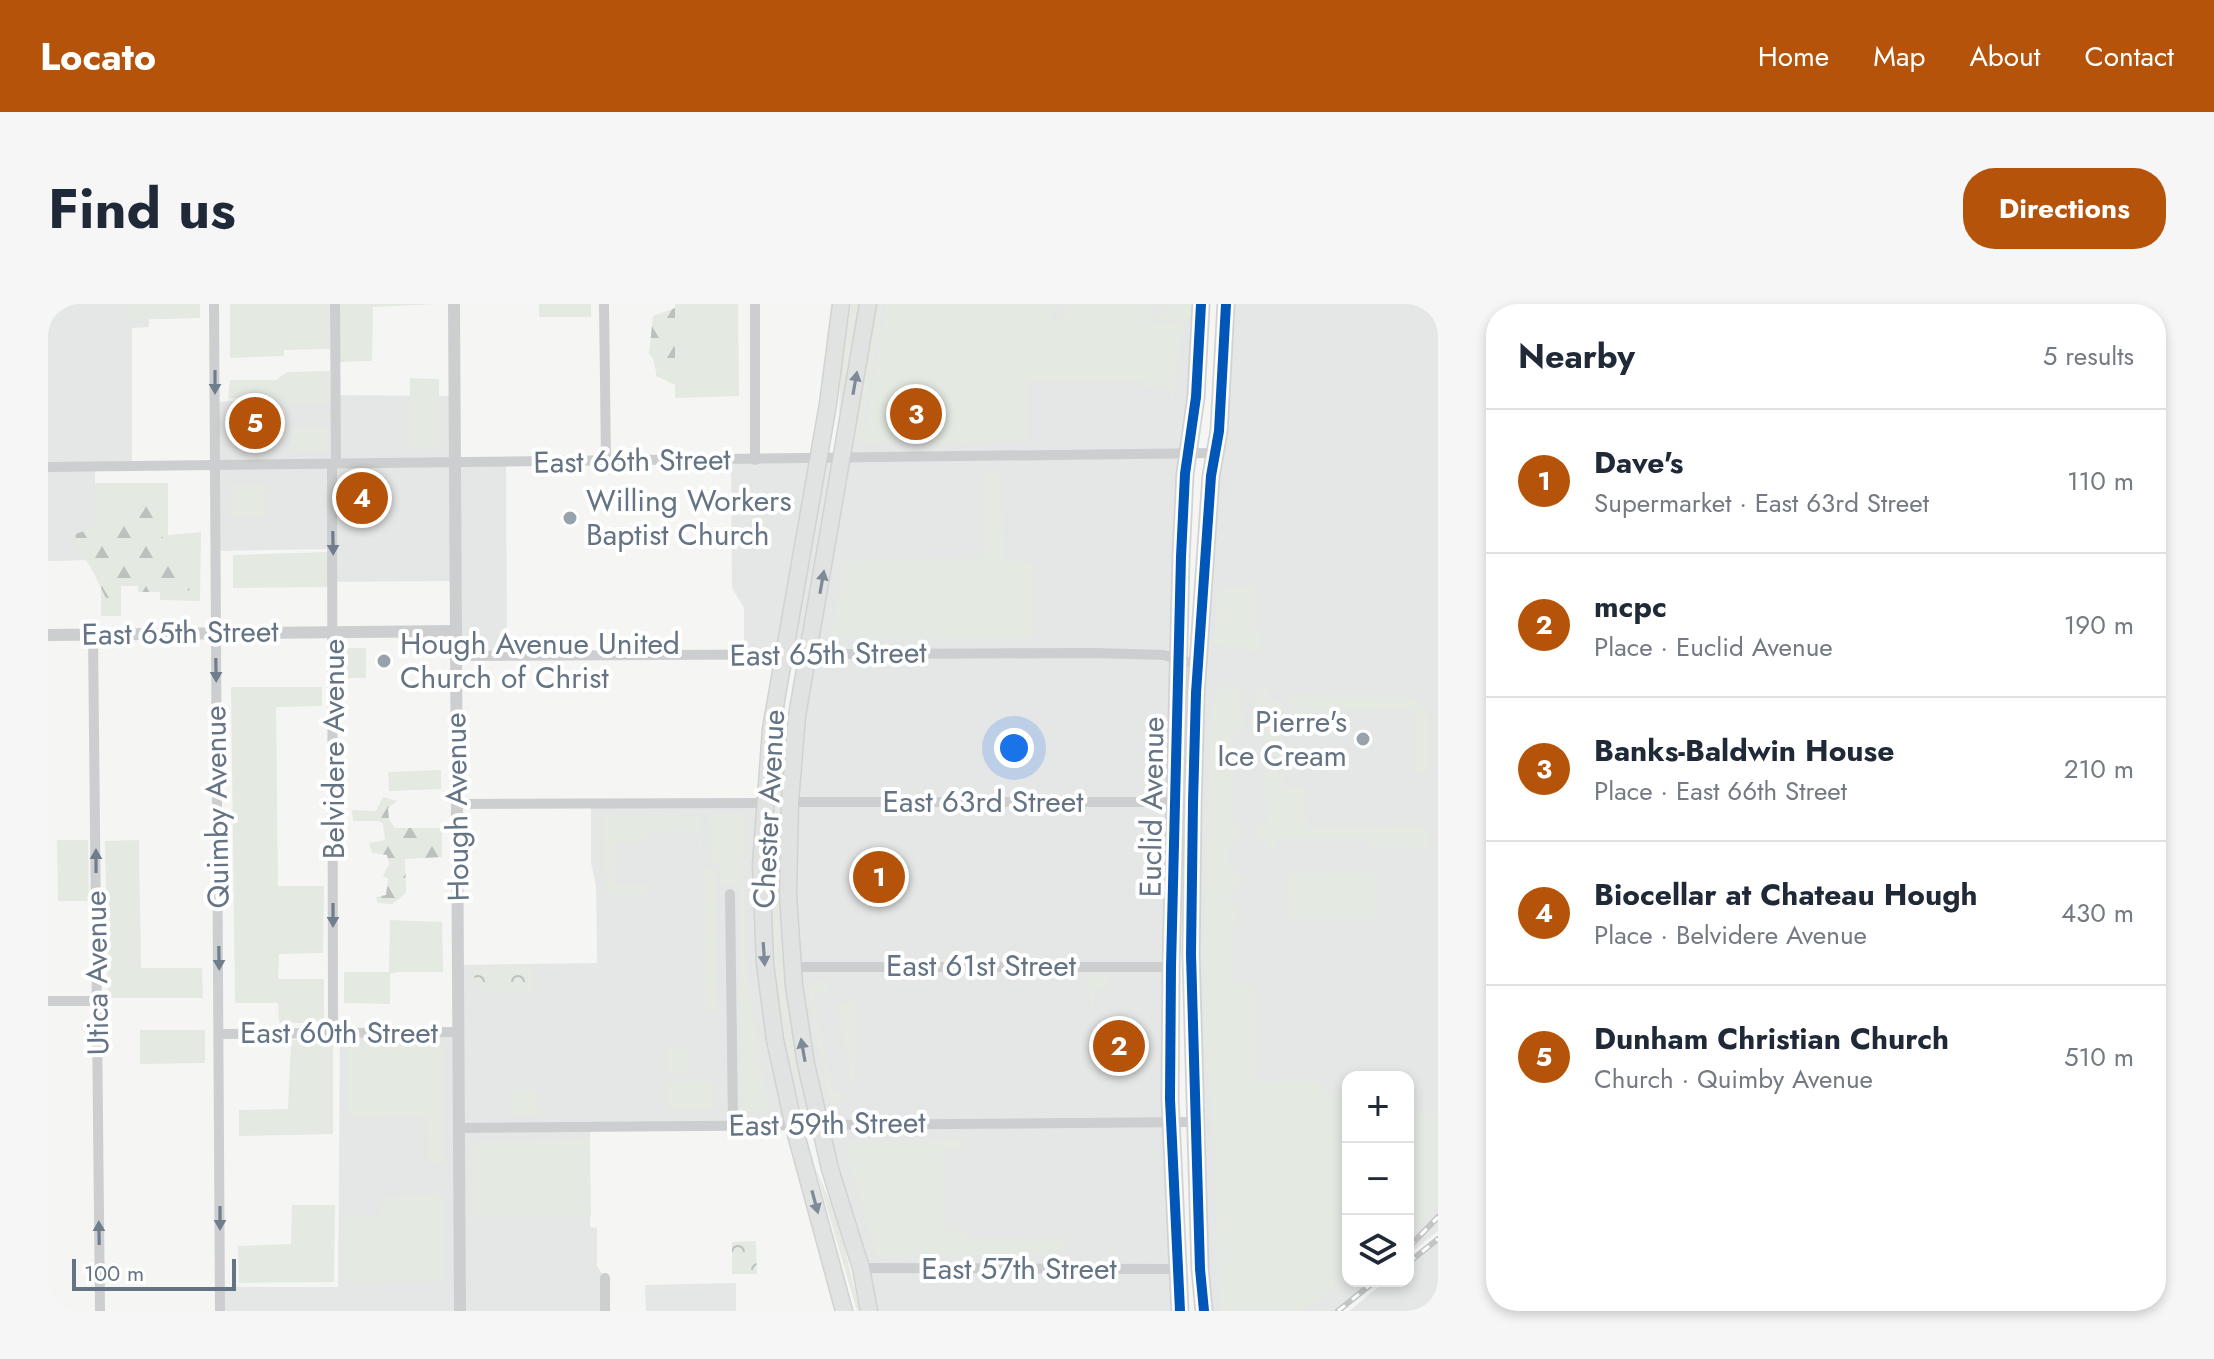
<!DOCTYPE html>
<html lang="en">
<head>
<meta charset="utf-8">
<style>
	body { margin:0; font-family:Jost,sans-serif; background:#f6f6f7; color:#1f2937 }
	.controls { position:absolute; right:24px; bottom:24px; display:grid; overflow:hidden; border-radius:16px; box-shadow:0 4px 12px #0003 }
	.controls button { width:72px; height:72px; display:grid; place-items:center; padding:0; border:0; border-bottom:2px solid #e0e1e3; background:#fff; color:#1f2937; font:40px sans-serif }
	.scale { position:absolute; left:24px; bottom:20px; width:164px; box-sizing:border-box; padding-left:8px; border:4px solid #657485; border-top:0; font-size:22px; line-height:28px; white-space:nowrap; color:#657485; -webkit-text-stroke:6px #fff; paint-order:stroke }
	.you { position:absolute; left:966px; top:444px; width:28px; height:28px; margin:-20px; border:6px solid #fff; border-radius:50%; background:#1a73e8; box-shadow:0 0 0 12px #1a73e833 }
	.badge { display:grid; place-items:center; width:52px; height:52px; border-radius:50%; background:#b45309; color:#fff; font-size:26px; font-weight:700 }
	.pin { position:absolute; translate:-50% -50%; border:4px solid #fff; box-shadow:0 2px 8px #0006 }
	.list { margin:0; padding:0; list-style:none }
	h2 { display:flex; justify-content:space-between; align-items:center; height:104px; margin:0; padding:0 32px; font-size:34px }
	h2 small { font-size:26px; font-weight:400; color:#747a83 }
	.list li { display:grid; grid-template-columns:52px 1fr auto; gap:24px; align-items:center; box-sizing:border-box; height:144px; padding:0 32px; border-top:2px solid #e0e1e3 }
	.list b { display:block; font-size:30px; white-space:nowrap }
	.list p { margin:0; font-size:26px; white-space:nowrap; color:#747a83 }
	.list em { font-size:26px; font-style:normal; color:#747a83 }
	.icon { flex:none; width:44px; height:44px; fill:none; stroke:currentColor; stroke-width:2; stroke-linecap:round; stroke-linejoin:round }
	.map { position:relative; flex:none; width:1390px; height:1007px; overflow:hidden; border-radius:32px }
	header { display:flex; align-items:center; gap:48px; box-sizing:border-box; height:112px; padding:0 40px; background:#b45309; color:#fff }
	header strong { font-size:38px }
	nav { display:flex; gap:44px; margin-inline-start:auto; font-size:28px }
	.intro { display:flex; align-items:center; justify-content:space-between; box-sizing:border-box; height:192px; padding:0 48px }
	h1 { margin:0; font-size:56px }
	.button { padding:20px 36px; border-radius:32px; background:#b45309; color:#fff; font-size:28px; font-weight:700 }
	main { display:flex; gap:48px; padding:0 48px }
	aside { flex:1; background:#fff; border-radius:32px; box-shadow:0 4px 12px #0003 }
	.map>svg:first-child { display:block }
	.built { fill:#e5e7e6 }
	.green { fill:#e4e9e2 }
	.forest { fill:url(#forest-firs) }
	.park { fill:url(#park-crowns) }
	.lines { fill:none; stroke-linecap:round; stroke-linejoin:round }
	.primary-casing { stroke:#d1d2d2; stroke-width:19 }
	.minor { stroke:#cdcecf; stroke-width:10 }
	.tertiary { stroke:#cdcecf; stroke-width:12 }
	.primary { stroke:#e1e2e2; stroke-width:16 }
	.rail-casing { stroke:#c3c4c5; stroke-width:6 }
	.rail { stroke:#fff; stroke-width:3; stroke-dasharray:9; stroke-linecap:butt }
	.cycleway-casing { stroke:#fff; stroke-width:15 }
	.cycleway { stroke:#0057b8; stroke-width:10 }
	.oneway { fill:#6f7d8c }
	.oneway2 { fill:#7e8a98 }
	.poi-dot { fill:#97a2ac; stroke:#fff; stroke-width:3 }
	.labels { text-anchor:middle; stroke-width:8; stroke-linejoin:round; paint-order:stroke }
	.street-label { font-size:30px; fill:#657485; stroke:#fff }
	.poi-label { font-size:30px; fill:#657485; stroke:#fff; text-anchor:start }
</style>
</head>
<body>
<header>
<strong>Locato</strong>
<nav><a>Home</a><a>Map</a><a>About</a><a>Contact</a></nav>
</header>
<div class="intro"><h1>Find us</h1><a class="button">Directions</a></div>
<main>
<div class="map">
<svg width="1390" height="1007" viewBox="0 0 1390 1007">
	<defs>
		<pattern id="forest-firs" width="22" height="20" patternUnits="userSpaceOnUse" patternTransform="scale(2)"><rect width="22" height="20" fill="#e4e9e2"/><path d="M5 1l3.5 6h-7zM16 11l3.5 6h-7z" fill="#bcc1bd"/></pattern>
		<pattern id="park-crowns" width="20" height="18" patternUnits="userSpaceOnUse" patternTransform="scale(2)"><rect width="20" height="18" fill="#e4e9e2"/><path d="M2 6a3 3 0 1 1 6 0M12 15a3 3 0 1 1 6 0" fill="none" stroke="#bcc1bd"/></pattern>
	</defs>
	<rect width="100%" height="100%" fill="#f5f6f4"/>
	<g class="built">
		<path d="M0,0h101v23l-17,1v139h-37v93l-47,1z"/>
		<path d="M820,0h333l-27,581 6,426h-311l-49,-184 -230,-1v101l7,1v38l8,12v33h-385v-24h118l2,-254 119,-1v-67l138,-2 -1,-77 -5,-23v-59l199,-2 19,-148 -65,1v-47l-12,-20 -1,-128 111,-1z"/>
		<path d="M1178,0h212v927l-30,24v-178h-60v204h27l-37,30h-134l-12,-434z"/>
		<path d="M283,91l123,1v66l52,1 1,193h-51l-1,-75 -122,1v-33l-116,2 -2,-149z"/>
		<path d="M1390,936v71h-89l37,-30h22v-17z"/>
		<path d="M688,979v28h-90l-1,-26z"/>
	</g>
	<g class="green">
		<path d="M78,0h74v14l-74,2z"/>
		<path d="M182,0h100v45l-46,1v6l-54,2z"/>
		<path d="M291,0h98l-64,3 -1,54 -33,1z"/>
		<rect x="491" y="0" width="52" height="13"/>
		<path d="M627,0h63l1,92 -64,2z"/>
		<path d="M803,0h8l-18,110 -2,-1 2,-49z"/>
		<path d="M829,0h6l-23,137 -4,-4 2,-19z"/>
		<path d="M838,0h170l-6,17h11l6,-17h84l-2,10 14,2 2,-12 5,4 1,-4h21l-2,16 -42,-1v3l35,1 -9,76 -3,1v-9l-4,-1v-4l-23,1 -1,-6h-116v60l-160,3 -4,-2z"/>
		<path d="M282,67l1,32h-50l-1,-3 -52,-2 2,-18h46l11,-8z"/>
		<path d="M362,74l29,1v66l-4,4h-25z"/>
		<path d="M244,124h37v23h-39z"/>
		<path d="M953,169l4,88 28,2 1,75 -203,2 13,-79 135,-3 4,-5v-79z"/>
		<path d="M47,179h73v52l33,-3 -1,69 -40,-1v-8h-22v-6h-17v30h-20v-54l-6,-2z"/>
		<path d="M218,180v32h-35v-31z"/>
		<path d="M281,248l1,35 -97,1v-33z"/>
		<path d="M1171,283h36v43h5l1,14 -3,8 -45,-8z"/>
		<rect x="293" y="344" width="25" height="30"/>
		<path d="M1174,381l19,3 3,42 -4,4 -8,2 2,91h6l1,7c-19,14 -17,35 4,45l-14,15v13l6,-1v18l-5,1v56l22,7 2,94h67l1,12h24v182l-44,35h-84l-8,-196 -8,-73v-105l7,-233z"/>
		<path d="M1215,382l7,2 -2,14 14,-1 2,87h22l1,40 117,-1 5,3 -1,18 -60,-1 -1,-9 -90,1v9h-8l-11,-14v-8l9,-1 -4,-94 -9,-2v-38z"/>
		<path d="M183,383h91v19l-46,1 2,179h46l-1,67 -44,1 -1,25h46v44h-45l-1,-20h-43z"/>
		<path d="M1244,390l52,4 58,-2 17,6 9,14v58l-13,-1 -1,-64 -103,1 -5,1 -1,3h-14l-3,-14z"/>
		<path d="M737,393l1,43 -5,69 -2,112 7,77 14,85 -2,1c-4,-18 -12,-35 -16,-53 -21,-109 -13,-225 3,-334z"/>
		<path d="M393,466v19l-52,2 -1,-19z"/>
		<path d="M694,510l4,1 -2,69 3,88 22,141 -28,-1 -2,-228 -18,1 -1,-21 -10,-1 -1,-48z"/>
		<path d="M652,511l1,33h-3v-17l-50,1 -1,5h-6v5l-27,1v42h36l1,9h-45l-3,-78z"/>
		<path d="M9,536h31l1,61h-31z"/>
		<path d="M91,536l2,128h61l1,30h-95l-3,-157z"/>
		<path d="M657,563l10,1 1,145h-10z"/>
		<path d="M1327,568l1,47h-88l-2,-46z"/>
		<path d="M342,616l52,2 1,50h-46l-7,2v30l-46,-1v-31h45z"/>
		<path d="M1039,672h22v13l-15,1 1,30 -8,-28z"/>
		<path d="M777,675l5,11 -16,6 18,96h9v16l-9,-2 -4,-9 -19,-106 2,-9z"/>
		<path d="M796,699h19l-9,2 1,76 9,2 -13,-2 -13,-69 2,-6z"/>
		<path d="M92,726h65v33l-65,1z"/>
		<path d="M243,736h42v94l-94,2v-26l49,-1z"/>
		<path d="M395,741v118h-14l-2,-47 -80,1v-71z"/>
		<path d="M641,743l1,26 -22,1 -1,-26z"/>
		<path d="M619,778h47l-1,27h-46z"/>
		<path d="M462,786h28l1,25 -28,1z"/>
		<path d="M1360,799l10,10h20v94l-30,24z"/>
		<path d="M542,835l1,77h-117v-75z"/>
		<path d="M918,835v10h-23l2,81h20v9l100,-1 1,17 -189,1 -32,-106 4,-9z"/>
		<path d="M767,863l22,50 23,94h-3z"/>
		<path d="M396,890v87l-98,1v-66h35l1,-19z"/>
		<path d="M244,901h43l-1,77 -95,1 -1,-37 53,-2z"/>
	</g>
	<g class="forest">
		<path d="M627,4v77l-18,-9 -4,-18 -4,-4 4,-38z"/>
		<path d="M113,192v19l-3,17 7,8 2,11 14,13 -5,19 9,-2 5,9 -18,6 -12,-4h-22v-6h-17l-6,15 -9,-3 -16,-32 -15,-21 1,-11 39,-15 28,-7 7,-14z"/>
		<path d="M335,493l14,4 -9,7 1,11 6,9h47v29l-37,2 1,34 -14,11 -14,-1 -2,-6 10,-2 2,-16 -5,-3 6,-12 -2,-9 -15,-2 -3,-10 16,-3 -2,-16 -4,-3h-26l-1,-11 24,1z"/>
	</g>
	<g class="park">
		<path d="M450,662h34v27h-49v-6h-8l-1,-18h24z"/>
		<path d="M708,937l1,33h-25v-32z"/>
	</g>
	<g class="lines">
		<g class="primary-casing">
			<g id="primary">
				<path d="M793,0l-13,100 -57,325 -10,137 4,98 10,76 19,87 50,184"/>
				<path d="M820,0l-71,412 -7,86 -2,93 6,90 12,79 24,105 31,99 8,43"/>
				<path d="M1132,1007l-10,-212 1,-132 10,-410 4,-83 11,-77 5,-93"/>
				<path d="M1156,1007l-4,-42 -9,-315 2,-151 3,-110 15,-217 8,-45 7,-127"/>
			</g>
		</g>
		<g class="minor">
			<path d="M166,0l6,1007"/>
			<path d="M287,0l1,160"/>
			<path d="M556,0l2,158"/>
			<path d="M707,0v156"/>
			<path d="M284,161l1,568"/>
			<path d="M0,163l1167,-14"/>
			<path d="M45,331l7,676"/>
			<path d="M408,352l640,-3 68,2 35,10"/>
			<path d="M742,498h386"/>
			<path d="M410,500l306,-1"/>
			<path d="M682,590l3,232"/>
			<path d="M744,663h379"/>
			<path d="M0,697h49"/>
			<path d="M172,730l239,-2"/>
			<path d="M410,824l738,-6"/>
			<path d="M813,964l315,1"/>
			<path d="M557,1007v-33"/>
		</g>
		<g class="tertiary">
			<path d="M406,0l6,1007"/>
			<path d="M0,331l408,-4"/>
		</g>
		<use href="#primary" class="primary"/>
		<g class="rail-casing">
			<g id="rail">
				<path d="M1360,944l30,-31"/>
				<path d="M1360,959l30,-24"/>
				<path d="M1290,1007l37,-30"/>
			</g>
		</g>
		<use href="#rail" class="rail"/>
		<g class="cycleway-casing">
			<g id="cycleway">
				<path d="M1132,1007l-10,-212 1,-132 10,-410 4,-83 11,-77 5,-93"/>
				<path d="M1156,1007l-4,-42 -9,-315 2,-151 3,-110 15,-217 8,-45 7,-127"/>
			</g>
		</g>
		<use href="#cycleway" class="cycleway"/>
	</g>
	<defs><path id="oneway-solid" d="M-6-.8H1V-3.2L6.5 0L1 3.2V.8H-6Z" transform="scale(2)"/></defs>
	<g class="oneway">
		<use href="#oneway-solid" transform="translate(167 78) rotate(90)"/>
		<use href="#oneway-solid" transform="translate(285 239) rotate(89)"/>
		<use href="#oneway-solid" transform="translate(168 366) rotate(89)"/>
		<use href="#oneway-solid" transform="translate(48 557) rotate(-90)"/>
		<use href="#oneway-solid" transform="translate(285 611) rotate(90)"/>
		<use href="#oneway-solid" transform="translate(171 654) rotate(89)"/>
		<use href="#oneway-solid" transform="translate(172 914) rotate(90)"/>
		<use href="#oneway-solid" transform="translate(51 929) rotate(-91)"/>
	</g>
	<g class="oneway2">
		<use href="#oneway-solid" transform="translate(807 79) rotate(-80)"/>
		<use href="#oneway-solid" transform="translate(774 278) rotate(-80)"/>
		<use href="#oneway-solid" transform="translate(716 650) rotate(86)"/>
		<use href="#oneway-solid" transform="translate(755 746) rotate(-100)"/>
		<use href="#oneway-solid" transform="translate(767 898) rotate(75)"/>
	</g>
	<g class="poi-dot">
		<circle cx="522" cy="214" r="8"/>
		<circle cx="336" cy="357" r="8"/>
		<circle cx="1315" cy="435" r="8"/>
	</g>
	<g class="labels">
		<g class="street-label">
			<text transform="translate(584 157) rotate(-1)" y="10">East 66th Street</text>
			<text transform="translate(132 329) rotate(-1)" y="10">East 65th Street</text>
			<text transform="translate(780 350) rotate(-1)" y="10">East 65th Street</text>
			<text transform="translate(286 445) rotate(-90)" y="10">Belvidere Avenue</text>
			<text x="935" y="508">East 63rd Street</text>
			<text transform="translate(169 503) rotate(-91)" y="10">Quimby Avenue</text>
			<text transform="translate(409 503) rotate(-91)" y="10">Hough Avenue</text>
			<text transform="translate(1104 503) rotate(-89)" y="10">Euclid Avenue</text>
			<text transform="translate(721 505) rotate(-87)" y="10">Chester Avenue</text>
			<text x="933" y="672">East 61st Street</text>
			<text transform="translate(49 669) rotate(-91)" y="10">Utica Avenue</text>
			<text x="291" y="739">East 60th Street</text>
			<text transform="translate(779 820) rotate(-1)" y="10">East 59th Street</text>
			<text x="971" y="975">East 57th Street</text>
		</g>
		<g class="poi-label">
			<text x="538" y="207">Willing Workers<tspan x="538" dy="34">Baptist Church</tspan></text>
			<text x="352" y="350">Hough Avenue United<tspan x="352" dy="34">Church of Christ</tspan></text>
			<text x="1299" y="428" text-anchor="end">Pierre's<tspan x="1299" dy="34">Ice Cream</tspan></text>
		</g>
	</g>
</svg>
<div class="controls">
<button>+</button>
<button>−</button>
<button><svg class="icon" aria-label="layers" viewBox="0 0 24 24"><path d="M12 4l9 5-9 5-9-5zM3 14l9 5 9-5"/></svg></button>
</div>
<div class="scale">100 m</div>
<div class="you"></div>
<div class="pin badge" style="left:831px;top:573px">1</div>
<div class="pin badge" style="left:1071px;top:742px">2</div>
<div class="pin badge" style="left:868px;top:110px">3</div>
<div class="pin badge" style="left:314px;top:194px">4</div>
<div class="pin badge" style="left:207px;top:119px">5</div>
</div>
<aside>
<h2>Nearby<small>5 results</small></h2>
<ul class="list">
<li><span class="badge">1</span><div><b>Dave's</b><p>Supermarket · East 63rd Street</p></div><em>110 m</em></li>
<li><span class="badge">2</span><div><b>mcpc</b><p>Place · Euclid Avenue</p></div><em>190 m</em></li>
<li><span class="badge">3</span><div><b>Banks-Baldwin House</b><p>Place · East 66th Street</p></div><em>210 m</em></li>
<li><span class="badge">4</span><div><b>Biocellar at Chateau Hough</b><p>Place · Belvidere Avenue</p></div><em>430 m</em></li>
<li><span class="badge">5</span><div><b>Dunham Christian Church</b><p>Church · Quimby Avenue</p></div><em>510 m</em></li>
</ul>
</aside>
</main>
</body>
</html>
